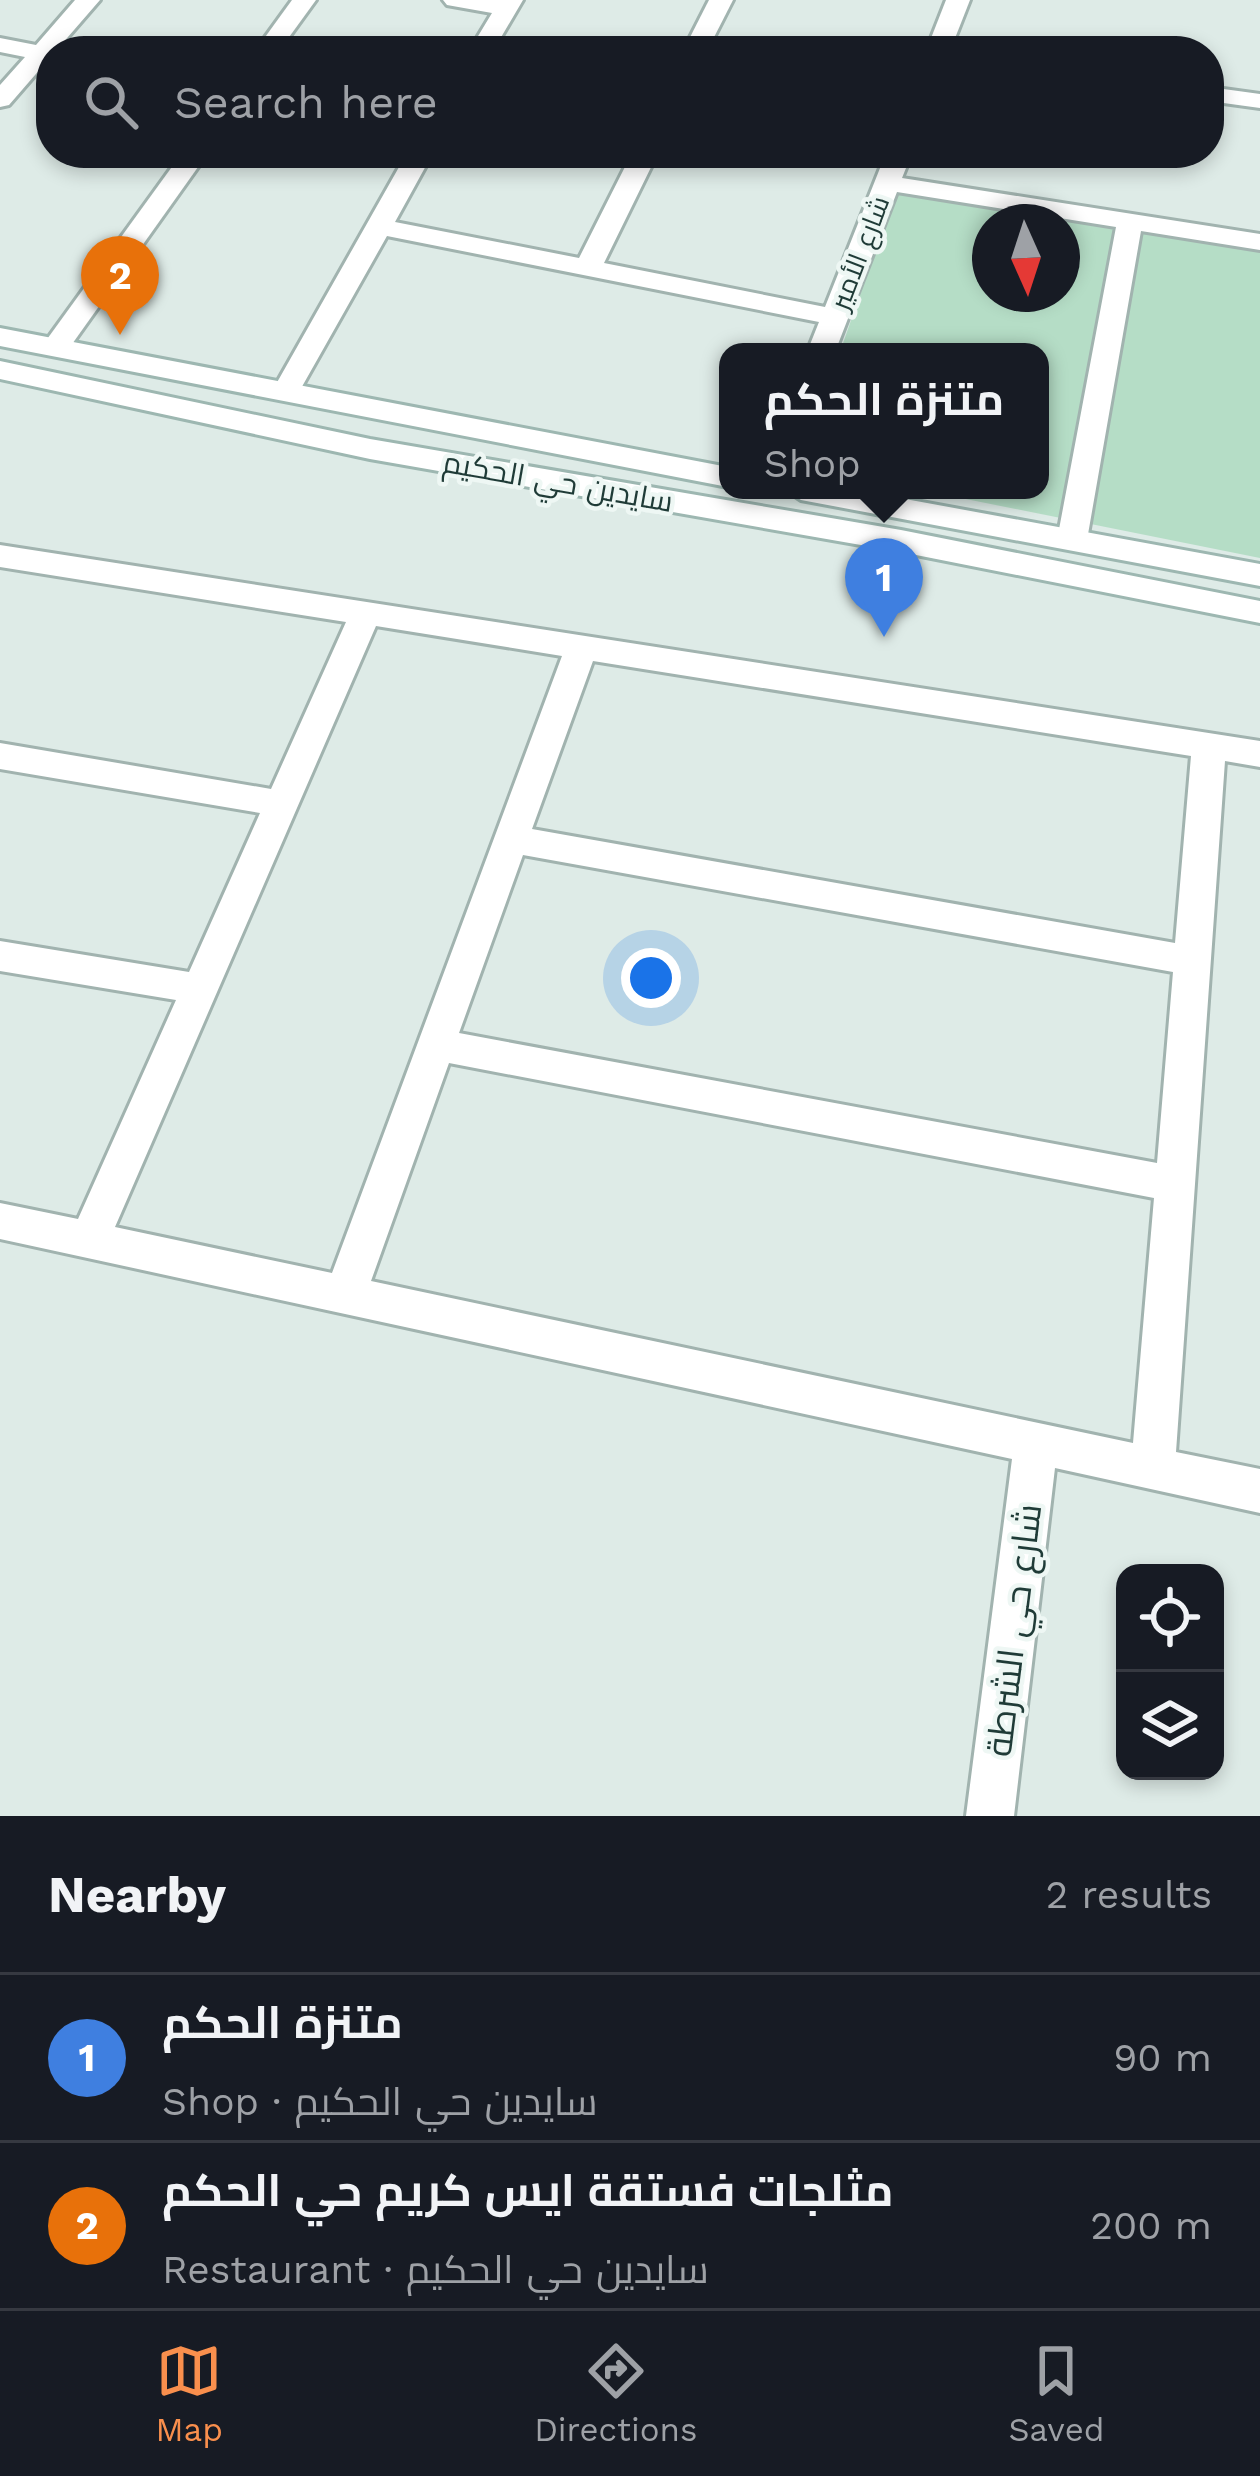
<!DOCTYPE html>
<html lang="en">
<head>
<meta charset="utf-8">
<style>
	body { margin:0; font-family:"Work Sans",Cairo,sans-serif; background:#20242c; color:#f1f3f6 }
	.controls { position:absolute; right:36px; bottom:36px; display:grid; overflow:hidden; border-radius:24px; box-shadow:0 6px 18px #0003 }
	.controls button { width:108px; height:108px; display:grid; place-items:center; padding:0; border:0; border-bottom:3px solid #363941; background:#171b24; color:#f1f3f6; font:60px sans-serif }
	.compass { position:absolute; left:972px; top:204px; width:108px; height:108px; border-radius:50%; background:#171b24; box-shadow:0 6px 18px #0003; rotate:177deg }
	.you { position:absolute; left:651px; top:978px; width:42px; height:42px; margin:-30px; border:9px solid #fff; border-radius:50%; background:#1a73e8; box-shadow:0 0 0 18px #1a73e833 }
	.badge { display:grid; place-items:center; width:78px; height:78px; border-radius:50%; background:#f98f4d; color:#fff; font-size:39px; font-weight:700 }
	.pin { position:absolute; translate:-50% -99px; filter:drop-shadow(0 3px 6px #0008) }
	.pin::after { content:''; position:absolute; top:63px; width:42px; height:36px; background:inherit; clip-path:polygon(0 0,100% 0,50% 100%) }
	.popup { position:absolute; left:719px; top:343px; width:330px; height:156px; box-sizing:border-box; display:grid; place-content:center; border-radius:24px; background:#171b24; filter:drop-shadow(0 3px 9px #0005); font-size:39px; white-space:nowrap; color:#9ea1a6 }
	.popup b { font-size:45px; color:#f1f3f6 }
	.popup::after { content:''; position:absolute; left:50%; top:100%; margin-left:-24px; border:24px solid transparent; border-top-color:#171b24 }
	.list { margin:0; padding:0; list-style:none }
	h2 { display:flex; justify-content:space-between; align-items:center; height:156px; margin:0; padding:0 48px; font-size:51px }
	h2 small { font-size:39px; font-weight:400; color:#9ea1a6 }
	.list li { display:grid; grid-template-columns:78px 1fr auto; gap:36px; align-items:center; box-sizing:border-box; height:168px; padding:0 48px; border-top:3px solid #363941 }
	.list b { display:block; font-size:45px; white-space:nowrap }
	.list p { margin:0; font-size:39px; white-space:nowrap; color:#9ea1a6 }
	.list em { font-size:39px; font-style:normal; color:#9ea1a6 }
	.icon { flex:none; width:66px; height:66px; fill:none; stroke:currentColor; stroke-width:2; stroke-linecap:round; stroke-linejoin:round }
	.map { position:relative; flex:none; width:1260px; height:1816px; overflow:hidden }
	.search { position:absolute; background:#171b24; box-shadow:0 6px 18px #0003; left:36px; right:36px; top:36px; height:132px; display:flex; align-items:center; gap:30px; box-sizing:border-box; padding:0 42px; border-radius:48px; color:#9ea1a6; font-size:45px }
	.sheet { height:492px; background:#171b24 }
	nav { display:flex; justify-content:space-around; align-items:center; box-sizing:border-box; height:168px; border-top:3px solid #363941; background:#171b24; font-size:33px; color:#9ea1a6 }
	nav a { display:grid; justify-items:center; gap:6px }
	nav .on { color:#f98f4d }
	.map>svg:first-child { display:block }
	.green { fill:#b5ddc6; fill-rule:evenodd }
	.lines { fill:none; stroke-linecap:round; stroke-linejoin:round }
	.street-casing { stroke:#a1b3af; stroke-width:6 }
	.secondary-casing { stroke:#9db7b1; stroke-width:6 }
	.street { fill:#fff; fill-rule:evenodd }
	.secondary { fill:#fff; fill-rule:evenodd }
	.labels { text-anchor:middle; stroke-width:9; stroke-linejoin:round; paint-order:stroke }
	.far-street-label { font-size:27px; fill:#1f3b37; stroke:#eef7f4 }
	.street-label { font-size:30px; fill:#1f3b37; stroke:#eef7f4 }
	.near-street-label { font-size:36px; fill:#1f3b37; stroke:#eef7f4 }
</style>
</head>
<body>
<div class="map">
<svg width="1260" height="1816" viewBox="0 0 1260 1816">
	<rect width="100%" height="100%" fill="#deebe7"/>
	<path class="green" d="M896,191l364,58v309l-339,-68h119v-138h-200zM990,222h72v72h-72z"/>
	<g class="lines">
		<g class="street-casing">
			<g id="street">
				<path d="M75,0h25l-91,105 -9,2v-22l25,-28 -25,-5v-14l36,7z"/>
				<path d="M292,0h24l-37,51h-24z"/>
				<path d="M443,0h80l-30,51h-24l23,-38 -45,-8z"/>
				<path d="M709,0h24l-26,51h-24z"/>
				<path d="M946,0h24l-20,51h-24z"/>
				<path d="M1209,87l51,7v14l-51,-7z"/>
				<path d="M182,153h26l-143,201h-20l-4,-6 4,-6z"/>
				<path d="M407,153h26l-38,69 184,36 53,-105h26l-54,110 221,44 61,-154h26l-10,25 358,56v16l-119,-19 -54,309 -4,7h-22l-4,-7 59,-313 -219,-35 -62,160h-28l12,-30 -432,-86 -92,163h-20l-4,-6z"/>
				<path d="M0,545l1260,196v26l-35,-6 -49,691 84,17v44l-205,-45 -41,348h-48l46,-357 -1012,-220v-36l78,16 98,-219 -176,-29v-30l189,31 71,-159 -260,-44v-26l271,46 75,-167 -346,-55zM376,626l186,30 -230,617 -217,-46zM593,661l598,95 -16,187 -643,-114zM523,855l650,117 -16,191 -698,-130zM449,1063l705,135 -21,245 -762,-162z"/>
			</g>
		</g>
		<g class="secondary-casing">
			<g id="secondary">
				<path d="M0,328l728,139v20l-728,-141z"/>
				<path d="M0,361l370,78 531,91 359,71v22l-359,-71 -531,-93 -370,-80z"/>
				<path d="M786,490h70l404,74v22l-459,-86z"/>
			</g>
		</g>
		<use href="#street" class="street"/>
		<use href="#secondary" class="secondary"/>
	</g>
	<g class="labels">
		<g class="far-street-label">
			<text transform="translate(860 253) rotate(-69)" y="9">شارع الأمير</text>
		</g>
		<g class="street-label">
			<text transform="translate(558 482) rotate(10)" y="10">سايدين حي الحكيم</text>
		</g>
		<g class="near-street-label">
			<text transform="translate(1013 1630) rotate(-83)" y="13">شارع حي الشرطة</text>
		</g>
	</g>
</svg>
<div class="controls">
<button><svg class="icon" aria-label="locate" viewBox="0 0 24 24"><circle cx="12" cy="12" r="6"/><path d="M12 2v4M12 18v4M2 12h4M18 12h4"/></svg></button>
<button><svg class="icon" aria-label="layers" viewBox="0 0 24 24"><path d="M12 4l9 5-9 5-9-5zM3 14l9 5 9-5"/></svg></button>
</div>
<svg class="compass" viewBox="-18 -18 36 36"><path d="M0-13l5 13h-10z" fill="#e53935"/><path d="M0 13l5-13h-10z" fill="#9ea1a6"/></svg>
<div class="you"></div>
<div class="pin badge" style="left:884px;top:637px;background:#3f7fe0">1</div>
<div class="popup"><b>متنزة الحكم</b>Shop</div>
<div class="pin badge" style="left:120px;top:335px;background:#e8710a">2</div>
<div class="search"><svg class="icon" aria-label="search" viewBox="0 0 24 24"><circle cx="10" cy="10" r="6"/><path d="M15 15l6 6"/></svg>Search here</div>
</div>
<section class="sheet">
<h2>Nearby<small>2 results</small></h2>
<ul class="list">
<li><span class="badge" style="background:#3f7fe0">1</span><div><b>متنزة الحكم</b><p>Shop · سايدين حي الحكيم</p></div><em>90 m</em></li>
<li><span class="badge" style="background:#e8710a">2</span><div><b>مثلجات فستقة ايس كريم حي الحكم</b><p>Restaurant · سايدين حي الحكيم</p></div><em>200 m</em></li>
</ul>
</section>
<nav>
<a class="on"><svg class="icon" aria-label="map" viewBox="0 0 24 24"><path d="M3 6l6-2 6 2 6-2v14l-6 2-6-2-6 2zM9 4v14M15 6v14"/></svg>Map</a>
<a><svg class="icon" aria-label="directions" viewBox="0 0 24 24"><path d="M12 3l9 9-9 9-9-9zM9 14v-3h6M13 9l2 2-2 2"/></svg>Directions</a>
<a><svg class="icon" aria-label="saved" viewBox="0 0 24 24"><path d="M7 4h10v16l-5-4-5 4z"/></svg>Saved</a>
</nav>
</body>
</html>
